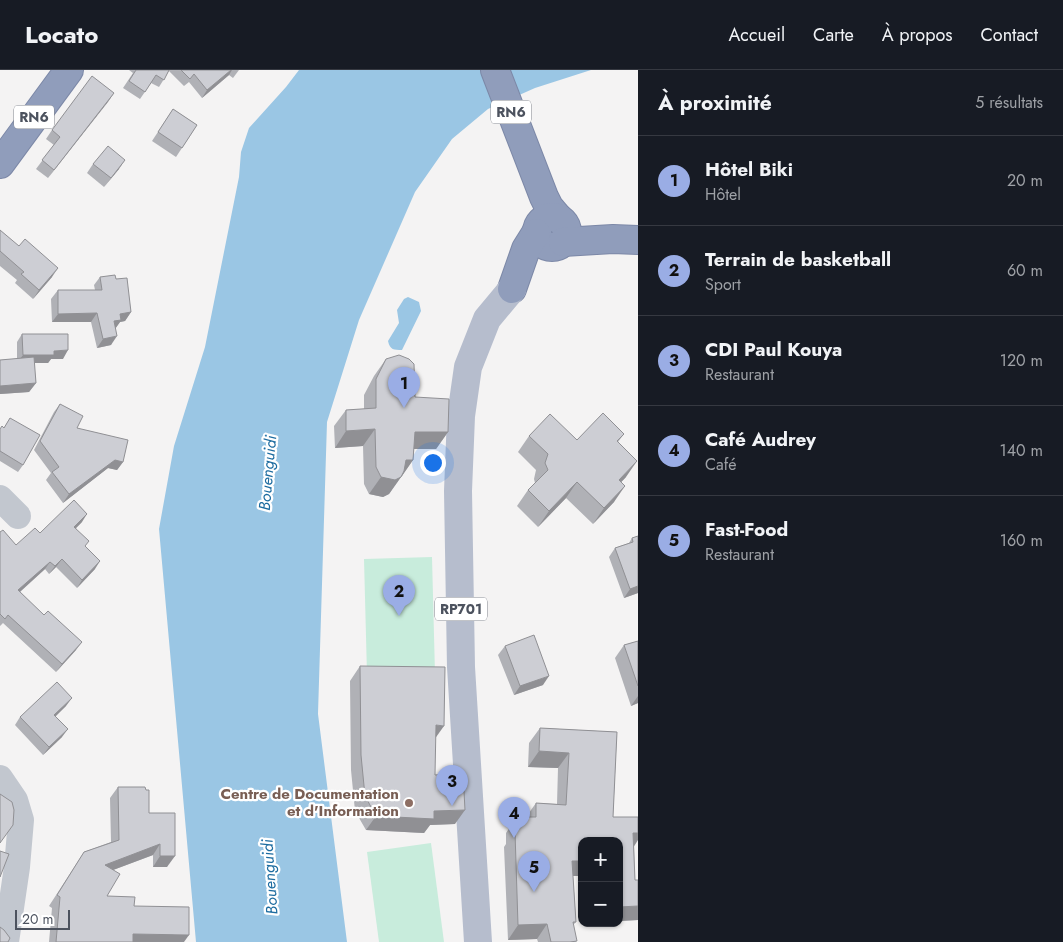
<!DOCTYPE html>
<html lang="fr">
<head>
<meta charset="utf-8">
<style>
	body { margin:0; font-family:Jost,sans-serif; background:#20242c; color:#f1f3f6 }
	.controls { position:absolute; right:15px; bottom:15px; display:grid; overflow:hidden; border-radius:10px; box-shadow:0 1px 4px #0004 }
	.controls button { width:45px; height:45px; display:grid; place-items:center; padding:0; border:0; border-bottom:1px solid #363941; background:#171b24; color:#f1f3f6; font:25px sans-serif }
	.scale { position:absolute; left:15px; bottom:12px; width:55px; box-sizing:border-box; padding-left:5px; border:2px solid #4c525e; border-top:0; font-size:14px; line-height:18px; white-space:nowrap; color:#4c525e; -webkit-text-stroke:4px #fff; paint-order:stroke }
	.you { position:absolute; left:432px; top:392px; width:18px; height:18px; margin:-12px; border:4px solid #fff; border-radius:50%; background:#1a73e8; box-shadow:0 0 0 8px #1a73e833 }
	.badge { display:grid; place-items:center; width:32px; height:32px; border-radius:50%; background:#9aade5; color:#111; font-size:16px; font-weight:700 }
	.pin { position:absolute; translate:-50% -41px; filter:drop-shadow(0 1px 2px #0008) }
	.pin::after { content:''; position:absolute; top:26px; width:18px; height:15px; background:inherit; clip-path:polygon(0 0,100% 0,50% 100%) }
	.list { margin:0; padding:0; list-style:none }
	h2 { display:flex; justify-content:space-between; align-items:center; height:65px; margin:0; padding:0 20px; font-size:21px }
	h2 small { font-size:16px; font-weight:400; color:#9ea1a6 }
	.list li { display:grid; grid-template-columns:32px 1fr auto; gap:15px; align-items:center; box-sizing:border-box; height:90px; padding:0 20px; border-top:1px solid #363941 }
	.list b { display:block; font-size:19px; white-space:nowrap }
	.list p { margin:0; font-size:16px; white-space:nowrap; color:#9ea1a6 }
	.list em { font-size:16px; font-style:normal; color:#9ea1a6 }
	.map { position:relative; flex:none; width:638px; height:872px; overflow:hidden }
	header { display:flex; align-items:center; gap:30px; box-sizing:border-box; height:70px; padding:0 25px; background:#171b24; border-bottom:1px solid #363941 }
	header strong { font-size:24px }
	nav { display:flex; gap:28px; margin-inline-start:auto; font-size:18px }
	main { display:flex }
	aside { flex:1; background:#171b24 }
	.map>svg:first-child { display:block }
	.green { fill:#c8ecdc }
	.water { fill:#9ac6e4 }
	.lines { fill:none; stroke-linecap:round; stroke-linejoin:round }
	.highway-casing { stroke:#7c88a7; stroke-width:30 }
	.minor { stroke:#c2c7cf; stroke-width:26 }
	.major { stroke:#b6bdcd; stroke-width:28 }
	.highway { stroke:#909dbb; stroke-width:28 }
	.wall { fill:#b0b1b6 }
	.shaded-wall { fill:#909094 }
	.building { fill:#cdced4; stroke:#909094 }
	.education-dot { fill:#8d6e63; stroke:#fff; stroke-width:2 }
	.labels { text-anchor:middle; stroke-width:4.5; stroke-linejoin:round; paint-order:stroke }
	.shield { fill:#fff; stroke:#82868e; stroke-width:1 }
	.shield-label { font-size:14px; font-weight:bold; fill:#4c525e }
	.education-label { font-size:15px; font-weight:bold; fill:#785e54; stroke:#fff; text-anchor:end }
	.water-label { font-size:16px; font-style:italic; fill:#1d6ca0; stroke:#fff }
</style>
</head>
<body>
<header>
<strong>Locato</strong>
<nav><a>Accueil</a><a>Carte</a><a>À propos</a><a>Contact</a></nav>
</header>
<main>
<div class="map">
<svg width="638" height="872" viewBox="0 0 638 872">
	<rect width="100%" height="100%" fill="#f4f3f3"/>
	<g class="green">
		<path d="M432,487l3,117 -68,1 -3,-116z"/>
		<path d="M431,773l13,99h-65l-12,-90z"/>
	</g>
	<g class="water">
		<path d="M299,0h292l-56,18 -47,21 -36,30 -37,53 -56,128 -32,102 -9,292 29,228h-151l-37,-413 15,-83 31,-99 34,-170 2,-25 8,-24 37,-41z"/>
		<path d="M408,227l11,5 2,9 -19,39c-8,0 -12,0 -14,-9l11,-18 -2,-13 7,-11z"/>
	</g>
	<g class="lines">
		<g class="highway-casing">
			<g id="highway">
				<path d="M495,0l49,127 5,10 11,13"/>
				<path d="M0,94l69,-94"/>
				<circle cx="552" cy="162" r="15"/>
				<path d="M563,172l50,-3 25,1"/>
				<path d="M512,219l14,-40 10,-16"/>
			</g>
		</g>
		<g class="minor">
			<path d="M0,428l18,18"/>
			<path d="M0,708l15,22 6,20 -4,47 -11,75"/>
		</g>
		<path class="major" d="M478,872l-17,-275 -3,-176 3,-75 7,-49 19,-48 25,-30"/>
		<use href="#highway" class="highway"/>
	</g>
	<g class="wall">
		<path d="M129,0h110l-6,8 -4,-3 -27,23 -13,-16 -5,4 -15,-15 -10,16 -8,-4 -11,16 -17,-11 10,-15z"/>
		<path d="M114,23l-66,85 -12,-9 18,-24 -8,-6 6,-9z"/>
		<path d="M173,39l24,16 -21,32 -24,-16z"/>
		<path d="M93,94l26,5 -15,18 -17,-14z"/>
		<path d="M0,160l52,47 -19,22 -18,-16 2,-3 -17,-14z"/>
		<path d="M100,207l16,2 15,33 -6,9 -5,1 -5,7 -4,16 -14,3 -6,-26h-39l-1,-23 7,-9h37l-1,-5z"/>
		<path d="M22,264l41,25h-12l-3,4h-14l2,20 -7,9 -29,2v-34l17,-1v-17z"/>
		<path d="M386,289l29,38 33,35 -12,17h-22l-1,11 -24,34 -6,3 -14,-3 -5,-10 -1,-38 -28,2 -1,-22 12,-16 18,-1v-14l10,-19z"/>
		<path d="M60,334l17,24 46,34 -6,8 -9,-2 -45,35 -17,-23 5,-7 -17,-23 20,-38z"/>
		<path d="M10,348l13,47 -5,7 -18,-11v-32l4,-1z"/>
		<path d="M624,364l-6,8 8,35 -5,5 -7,20 -21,22 -27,-26 -28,29 -21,-21 11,-16 7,-7 -1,-4 2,-9 -18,-18 11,-16 48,4z"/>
		<path d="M82,452l-6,6 9,18 10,23 -18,19 -21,-21 -7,7 -4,-5 -25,23 56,58 -20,22 -53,-49 -3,3v-94l16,13 24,-12z"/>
		<path d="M638,466v57l-14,5 -15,-41 6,-9 14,-5 3,-5z"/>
		<path d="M638,571v62l-7,3 -16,-48 9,-13z"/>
		<path d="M505,576l38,39 -29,10 -16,-40z"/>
		<path d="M360,596l75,72v37l20,49 -25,1 -6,8 -58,-3 -11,-19 -4,-41 -1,-89z"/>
		<path d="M66,636l-11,10 7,21 -19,18 -28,-30 5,-8z"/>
		<path d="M540,658l77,4 -4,85 21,29 1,34h3v40l-19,1v-80l-37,35h-9l3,46 -3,3 3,17h-38l-1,-3 -29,1 -4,-93 2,-3v-11l11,-16h9l10,-14 21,1 1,-36 -30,-1 1,-24z"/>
		<path d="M118,717l31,26h26l-8,54h-14v-12l-40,15 -6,26 27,10 50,36h-135l3,-34 -3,-2 35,-54 27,-10 -1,-44z"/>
	</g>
	<g class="shaded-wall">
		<path d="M231,0h1l-3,5 -27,23 5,-8z"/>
		<path d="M114,23l-6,9 -60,76 6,-8z"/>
		<path d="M125,90l-6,9 -15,18z"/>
		<path d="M58,198l-6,9 -19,22 6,-9z"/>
		<path d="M131,242l-6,9 -5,1 -5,7 -1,-8 6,-7z"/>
		<path d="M97,243l-6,9h-39l6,-8z"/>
		<path d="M117,266l-6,9 -14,3 6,-9z"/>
		<path d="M68,280l-5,9h-12l-3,4h-31l6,-8 31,-4z"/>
		<path d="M36,313l-7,9 -29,2v-8z"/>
		<path d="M375,359l-12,17 -28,2 11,-17z"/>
		<path d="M415,362h33l-12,17h-33z"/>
		<path d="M115,390l8,2 -6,8 -9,-2 -45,35 6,-9z"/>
		<path d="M406,390h7l-11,16 -7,1z"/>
		<path d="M637,391l-11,16 -18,19 11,-16z"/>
		<path d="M381,407h20l-12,17 -6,3 -14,-3z"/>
		<path d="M577,412l-11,16 -28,29 11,-16z"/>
		<path d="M625,416l-11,16 -21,22 11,-16z"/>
		<path d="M87,444l-5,8 -13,13 5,-8z"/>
		<path d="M62,489l-6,8 -7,7 6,-8z"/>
		<path d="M100,491l-5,8 -18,19 5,-8z"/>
		<path d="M50,492l-5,7 -32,29 5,-8z"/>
		<path d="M638,516v7l-14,5 6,-9z"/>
		<path d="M82,572l-6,8 -20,22 6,-8z"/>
		<path d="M549,606l-6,9 -29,10 6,-9z"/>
		<path d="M638,626v7l-7,3z"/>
		<path d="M72,628l-6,8 -17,17 5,-8z"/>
		<path d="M436,655l8,1 -10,14z"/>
		<path d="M68,659l-6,8 -19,18 6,-8z"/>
		<path d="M539,681l30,2 -11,15 -30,-1z"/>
		<path d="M465,740l-10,14 -25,1 -6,8 -58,-3 10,-14 58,-5z"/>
		<path d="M633,763h5v7l-5,8z"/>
		<path d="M160,774l-7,11 -56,21 8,-11z"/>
		<path d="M160,786h15l-8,11h-14z"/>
		<path d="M572,791h10v15h-20z"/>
		<path d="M638,836v14l-19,1v-14z"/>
		<path d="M547,854l-10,15 -29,1 10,-15z"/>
		<path d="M133,864l56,1 -5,7h-57z"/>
	</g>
	<g class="building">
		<path d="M136,0h33l-5,10 -8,-5 -11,17 -16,-11z"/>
		<path d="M181,0h50l-24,20 -13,-16 -4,5z"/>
		<path d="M92,6l22,17 -60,77 -12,-10 18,-23 -8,-7z"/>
		<path d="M173,39l24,16 -15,23 -24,-16z"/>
		<path d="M108,76l17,14 -14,18 -18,-14z"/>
		<path d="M0,160l19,16 6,-7 33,29 -19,22 -18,-16 3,-2 -24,-21z"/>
		<path d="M115,205l1,4 11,-1 4,34 -11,2 1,6 -7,1 3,15 -14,3 -6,-26 -39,1v-24h44l-2,-13z"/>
		<path d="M22,264h46v16l-14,1v4h-31z"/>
		<path d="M399,285l10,4 5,5 1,33 34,2 -1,33h-33l-2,28h-7l-2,11 -3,6 -6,3 -14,-3 -5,-10 -1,-38 -29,2v-21l30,-2v-29l10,-20z"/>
		<path d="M34,287l2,26 -36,3v-26z"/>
		<path d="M60,334l23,12 -6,12 51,12 -5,22 -8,-2 -46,34 -17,-22 7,-5 -19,-26z"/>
		<path d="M603,343l21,21 -7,7 20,20 -18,19 6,6 -21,22 -27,-26 -28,29 -21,-21 20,-20 -3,-7 3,-9 -19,-18 21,-22 27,26z"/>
		<path d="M10,348l30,17 -17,30 -23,-14v-22l2,-3 2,2z"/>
		<path d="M74,430l13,14 -13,13 15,14 -4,5 15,15 -18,19 -20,-21 -7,7 -5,-4 -32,28 26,25 4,-4 34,31 -20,22 -54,-49 -3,4 -5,-5v-82l3,-2 13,15 19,-17 5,5z"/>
		<path d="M638,466v50l-8,3 -15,-41 18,-6 -1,-4z"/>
		<path d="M534,565l15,41 -29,10 -15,-40z"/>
		<path d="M638,571v45l-14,-41z"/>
		<path d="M360,596l85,1 -1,59 -8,-1 -1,50 28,-2 2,37 -31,1v8l-58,-3 -11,-20 -4,-41z"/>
		<path d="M57,612l15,16 -18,17 14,14 -19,18 -29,-30z"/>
		<path d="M540,658l77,4 -4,85h25v16h-5l2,47h3v26l-19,1v-66h-37v20h-10l4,61h-3l4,19 -7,1h-19l-4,-18 -29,1 -3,-93h2v-15h19v-14l30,2 3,-52 -30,-2z"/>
		<path d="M118,717h27l1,3h3v23h26v43h-15v-12l-55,21 15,9 -13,22 28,1 -1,9 55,1v28l-56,-1v8h-77l4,-45 -3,-2 27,-43 35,-12z"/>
		<path d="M0,724l12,8 2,8 -1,15 -13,18z"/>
		<path d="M0,781l9,3 -9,23z"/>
		<path d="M0,857l4,3 6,8 -2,4h-8z"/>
	</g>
	<circle class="education-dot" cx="409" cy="733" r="5"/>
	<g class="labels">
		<g class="shield">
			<rect x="491" y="30.5" width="40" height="23" rx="4"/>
			<rect x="14" y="35.5" width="40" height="23" rx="4"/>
			<rect x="435" y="527.5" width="52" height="23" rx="4"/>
		</g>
		<g class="shield-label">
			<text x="511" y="47">RN6</text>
			<text x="34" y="52">RN6</text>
			<text x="461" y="544">RP701</text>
		</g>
		<g class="education-label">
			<text x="399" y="729">Centre de Documentation<tspan x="399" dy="17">et d'Information</tspan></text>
		</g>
		<g class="water-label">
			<text transform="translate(267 403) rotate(-85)" y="6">Bouenguidi</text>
			<text transform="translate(269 807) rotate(-94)" y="6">Bouenguidi</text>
		</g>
	</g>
</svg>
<div class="controls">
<button>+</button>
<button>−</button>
</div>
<div class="scale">20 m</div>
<div class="you"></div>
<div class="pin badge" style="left:404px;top:338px">1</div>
<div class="pin badge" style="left:399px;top:546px">2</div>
<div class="pin badge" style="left:452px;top:736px">3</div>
<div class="pin badge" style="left:514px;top:768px">4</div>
<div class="pin badge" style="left:534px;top:822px">5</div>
</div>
<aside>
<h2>À proximité<small>5 résultats</small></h2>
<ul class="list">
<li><span class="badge">1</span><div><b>Hôtel Biki</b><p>Hôtel</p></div><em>20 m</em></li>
<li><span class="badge">2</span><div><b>Terrain de basketball</b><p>Sport</p></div><em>60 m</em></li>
<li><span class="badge">3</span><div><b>CDI Paul Kouya</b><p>Restaurant</p></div><em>120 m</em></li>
<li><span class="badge">4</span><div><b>Café Audrey</b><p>Café</p></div><em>140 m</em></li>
<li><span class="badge">5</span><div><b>Fast-Food</b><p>Restaurant</p></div><em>160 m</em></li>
</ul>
</aside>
</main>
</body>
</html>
